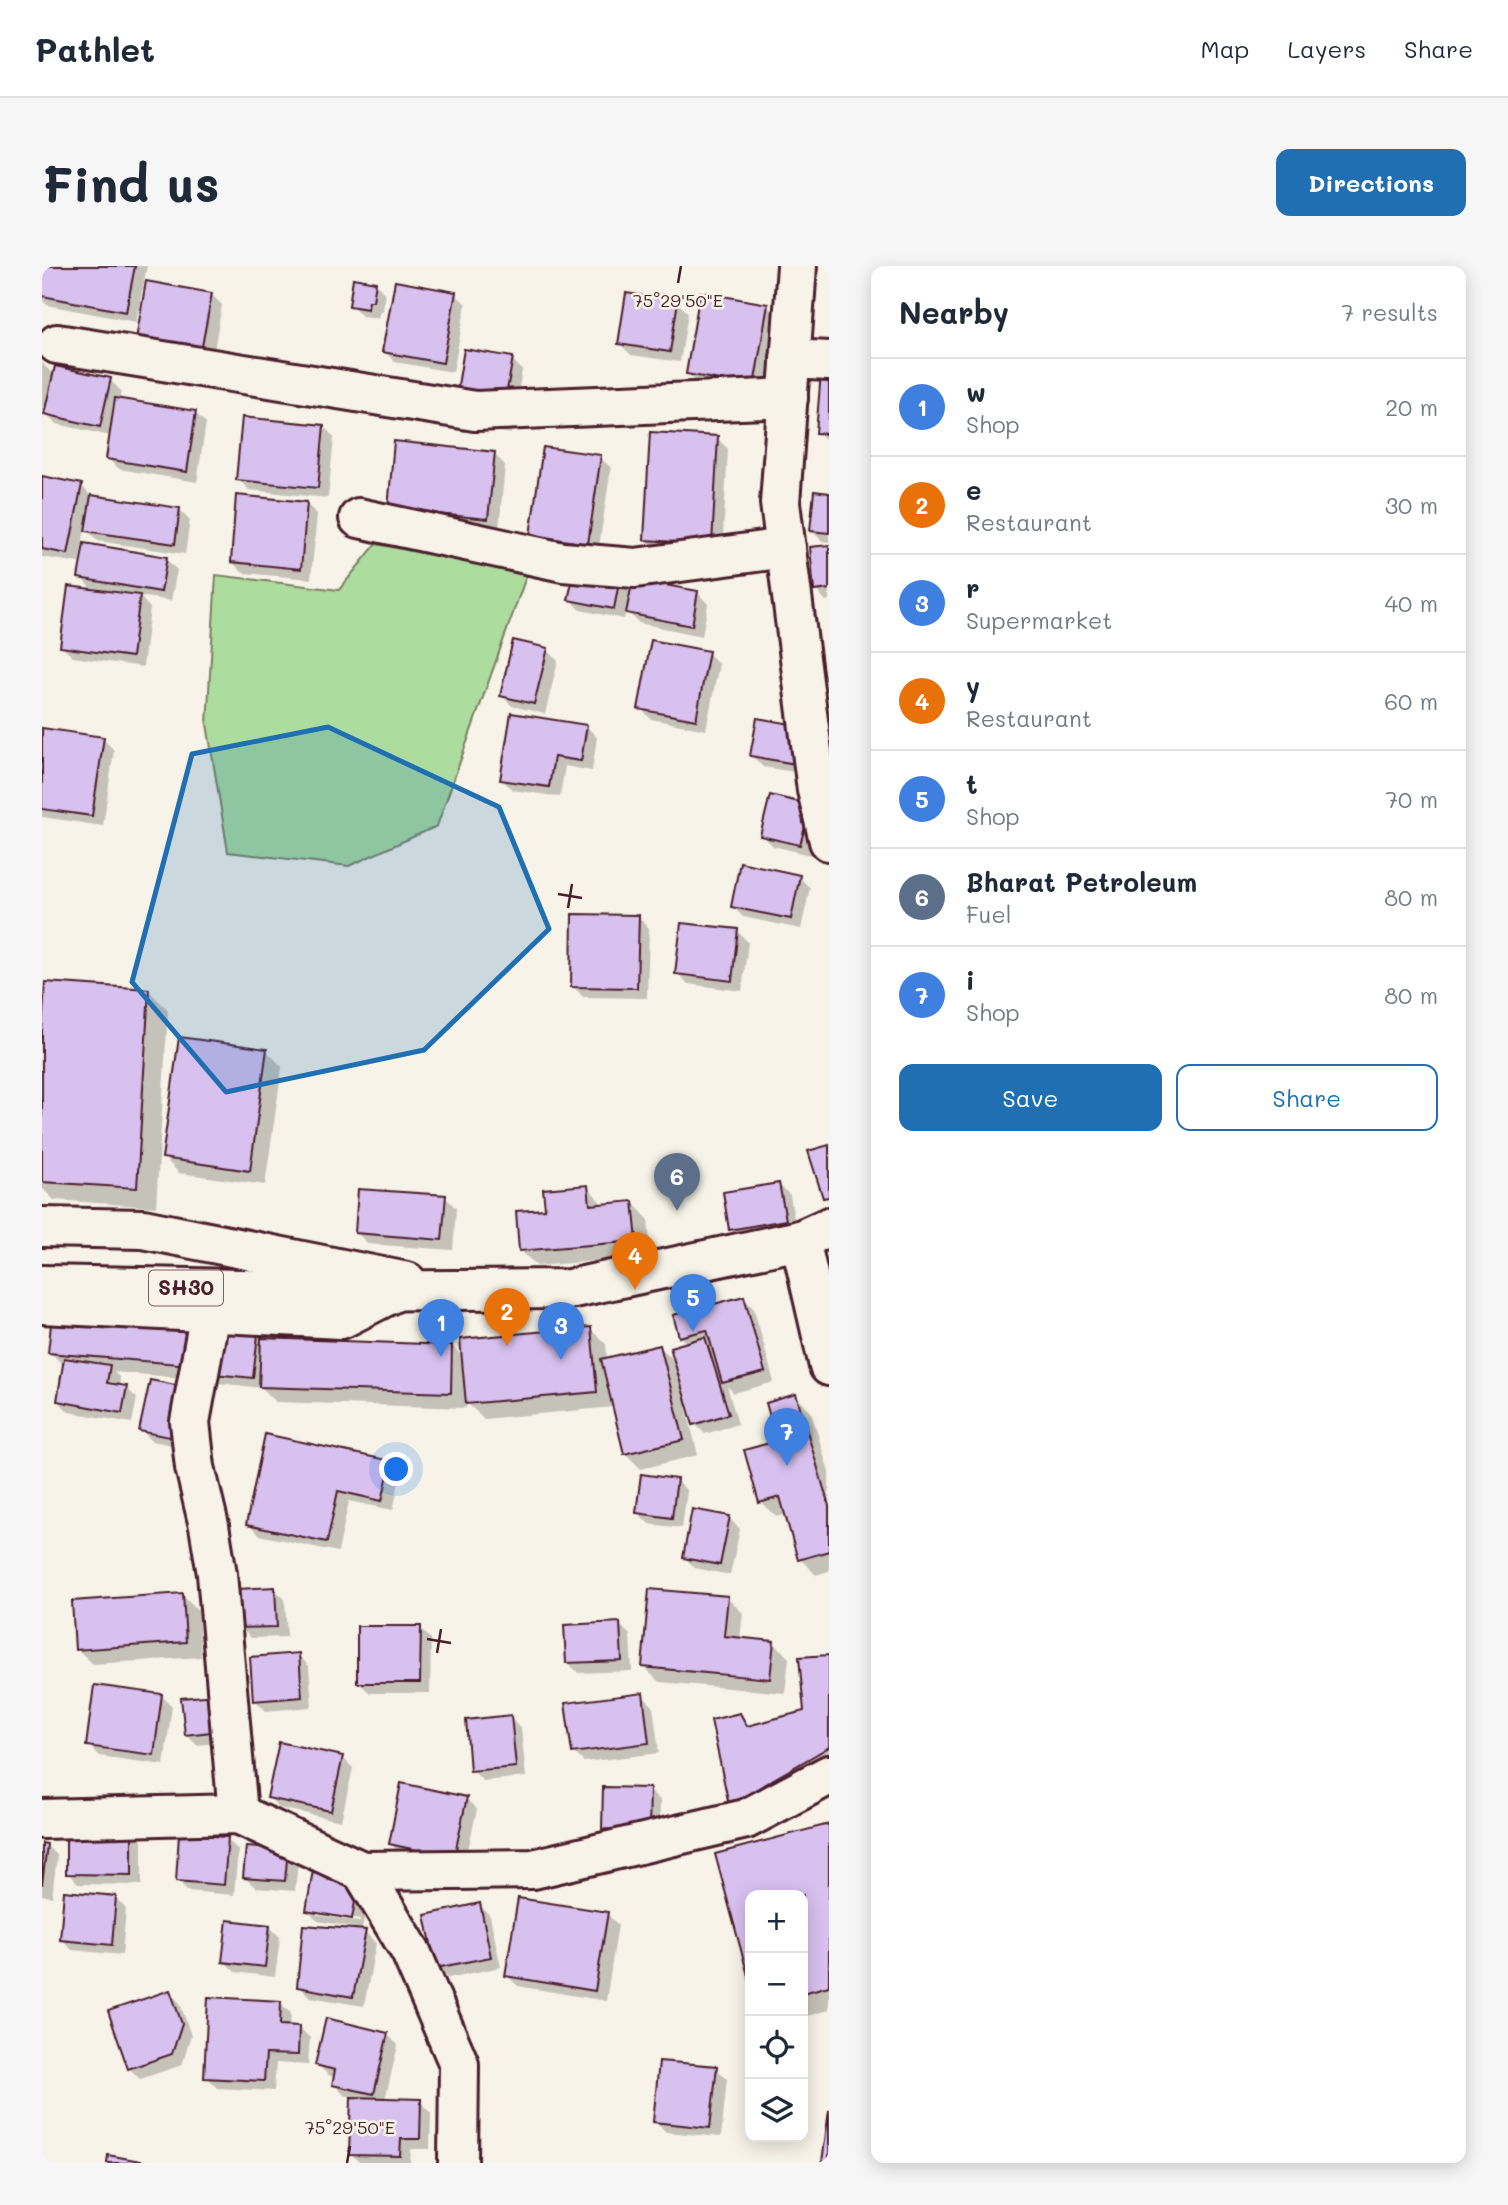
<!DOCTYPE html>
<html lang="en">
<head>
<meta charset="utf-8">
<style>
	body { margin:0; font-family:Mali,sans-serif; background:#f6f6f7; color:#1f2937 }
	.controls { position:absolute; right:21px; bottom:21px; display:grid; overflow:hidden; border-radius:14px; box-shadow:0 4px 18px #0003 }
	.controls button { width:63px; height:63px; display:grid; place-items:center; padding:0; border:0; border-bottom:2px solid #e0e1e3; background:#fff; color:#1f2937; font:35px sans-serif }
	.you { position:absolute; left:355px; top:1204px; width:24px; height:24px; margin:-18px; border:5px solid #fff; border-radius:50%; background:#1a73e8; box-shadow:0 0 0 10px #1a73e833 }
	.badge { display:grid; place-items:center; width:46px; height:46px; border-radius:50%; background:#1f6fb2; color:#fff; font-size:23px; font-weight:700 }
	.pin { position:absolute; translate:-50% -58px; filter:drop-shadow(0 2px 4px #0008) }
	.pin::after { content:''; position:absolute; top:37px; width:24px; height:21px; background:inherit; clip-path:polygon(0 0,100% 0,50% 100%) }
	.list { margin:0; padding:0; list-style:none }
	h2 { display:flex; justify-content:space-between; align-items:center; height:91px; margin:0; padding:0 28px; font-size:30px }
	h2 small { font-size:23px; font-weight:400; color:#747a83 }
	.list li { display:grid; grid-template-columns:46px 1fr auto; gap:21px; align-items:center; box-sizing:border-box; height:98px; padding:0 28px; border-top:2px solid #e0e1e3 }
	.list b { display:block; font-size:26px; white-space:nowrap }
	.list p { margin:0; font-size:23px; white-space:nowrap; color:#747a83 }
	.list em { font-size:23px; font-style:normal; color:#747a83 }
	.actions { display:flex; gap:14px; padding:21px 28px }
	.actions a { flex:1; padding:16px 0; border:2px solid #1f6fb2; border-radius:14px; text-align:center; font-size:24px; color:#1f6fb2 }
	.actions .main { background:#1f6fb2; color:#fff }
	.icon { flex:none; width:38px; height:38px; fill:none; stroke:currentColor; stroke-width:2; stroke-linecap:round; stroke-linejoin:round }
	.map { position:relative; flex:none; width:787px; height:1897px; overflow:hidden; border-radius:14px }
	header { display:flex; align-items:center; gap:42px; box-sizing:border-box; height:98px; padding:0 35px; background:#fff; border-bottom:2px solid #e0e1e3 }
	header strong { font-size:33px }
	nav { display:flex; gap:38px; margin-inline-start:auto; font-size:24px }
	.intro { display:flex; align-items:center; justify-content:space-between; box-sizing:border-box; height:168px; padding:0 42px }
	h1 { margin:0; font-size:49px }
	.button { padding:18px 32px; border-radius:14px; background:#1f6fb2; color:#fff; font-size:24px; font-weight:700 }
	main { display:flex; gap:42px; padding:0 42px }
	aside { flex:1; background:#fff; border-radius:14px; box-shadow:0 4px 18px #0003 }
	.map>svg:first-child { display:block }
	.green { fill:#acdd9e; stroke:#7b7e64; stroke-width:2 }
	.shadow { fill:#0003; fill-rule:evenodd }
	.building { fill:#d8c0ef; stroke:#4a1f2b; stroke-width:2 }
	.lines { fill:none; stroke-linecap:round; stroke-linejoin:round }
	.street-casing { stroke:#4a1f2b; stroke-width:44 }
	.secondary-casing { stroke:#4a1f2b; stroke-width:44 }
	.primary-casing { stroke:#4a1f2b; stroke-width:44 }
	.street { stroke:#f7f3e8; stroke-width:38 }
	.secondary { stroke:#f7f3e8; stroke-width:38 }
	.primary { stroke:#f7f3e8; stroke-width:38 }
	.marked { fill:#1f6fb2; fill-opacity:0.2; stroke:#1f6fb2; stroke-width:5; stroke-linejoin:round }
	.ticks { fill:none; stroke:#4a1f2b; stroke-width:2.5 }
	.labels { text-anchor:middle; stroke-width:5; stroke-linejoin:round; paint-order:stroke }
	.shield { fill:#f7f3e8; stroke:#7e5f64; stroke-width:2 }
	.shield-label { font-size:21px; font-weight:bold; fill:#4a1f2b }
	.ticks-label { font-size:18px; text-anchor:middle; fill:#4a1f2b; stroke:#f7f3e8; stroke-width:5; stroke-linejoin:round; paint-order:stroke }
</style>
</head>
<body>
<header>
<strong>Pathlet</strong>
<nav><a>Map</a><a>Layers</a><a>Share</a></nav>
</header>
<div class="intro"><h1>Find us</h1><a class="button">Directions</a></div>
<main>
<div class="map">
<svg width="787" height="1897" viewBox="0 0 787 1897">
	<rect width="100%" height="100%" fill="#f7f3e8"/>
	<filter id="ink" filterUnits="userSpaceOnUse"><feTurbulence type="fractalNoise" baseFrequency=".0143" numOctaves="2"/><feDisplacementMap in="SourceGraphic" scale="14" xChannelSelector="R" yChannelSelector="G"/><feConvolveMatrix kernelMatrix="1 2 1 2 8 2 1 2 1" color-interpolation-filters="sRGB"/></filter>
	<g filter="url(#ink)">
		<path class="green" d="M334,278l151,30 -90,252 -88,40 -121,-14 -21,-128 9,-149 123,15z"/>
		<g class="shadow">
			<path d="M0,0h105l-11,56 -89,-17 -5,-5z"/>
			<path d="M333,17l10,11 -2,17h-3l-2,7 -16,-2 -11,-11z"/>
			<path d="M169,28l11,11 -11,62 -63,-11z"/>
			<path d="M413,28l11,10 -13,68 -58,-10 -11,-11z"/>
			<path d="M635,36l11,11 -8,49 -49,-7 -11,-11z"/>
			<path d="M725,40l16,15 -14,80 -66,-12 -16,-16z"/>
			<path d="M470,93l10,11 -11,64 -46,-8z"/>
			<path d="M0,97l12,12 56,5 11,11 -2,10 76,12 11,10 -9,59 -78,-13 -11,-10 3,-23 -54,-12 -13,-12 -2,10z"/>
			<path d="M787,109v68l-11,-11z"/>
			<path d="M281,160l11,11 -6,61 -79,-8 -11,-11z"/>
			<path d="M675,172l11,11 -6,105 -66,-4 -10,-11z"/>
			<path d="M452,188l11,11 -6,64 -99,-10z"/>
			<path d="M558,191l11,11 -13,85 -55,-8 -11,-11z"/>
			<path d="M0,212l39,7 11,12 87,12 11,11 -5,34 -87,-13 -13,-13 -6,35 -37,-6z"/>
			<path d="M787,228v48l-7,-1 -10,-10z"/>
			<path d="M264,238l11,10 -6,65 -68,-6 -11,-11z"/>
			<path d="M787,281v53l-3,1 -10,-11z"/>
			<path d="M124,293l11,11 -6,31 -32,-5 11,12 -7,59 -70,-10 -11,-10 32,-56 -14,-14z"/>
			<path d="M577,313l13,13 66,1 10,11 -6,32 -63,-13 -13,-12 -2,8 -44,-9 -10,-11z"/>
			<path d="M505,384l11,11 -13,53 -33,-8 -10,-11z"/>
			<path d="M666,387l11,11 -13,66 -55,-11 -11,-11z"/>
			<path d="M717,454l48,54 -44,-7 -11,-11z"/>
			<path d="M544,460l11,11 -5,34 -27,-5 -5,31 -47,-7 -11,-10z"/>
			<path d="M0,464l61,9 11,11 -11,76 -61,-9z"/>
			<path d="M778,551l-9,38 -38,-9 -11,-11z"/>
			<path d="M757,611l11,11 -9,41 -58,-12 -11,-11z"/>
			<path d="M596,651l11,11 -2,70 -64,-1 -10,-11z"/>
			<path d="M695,665l11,11 -6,49 -54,-7 -11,-11z"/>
			<path d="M106,724l20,20 -12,197 -102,-7 -12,-12v-129z"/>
			<path d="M225,785l15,16 -17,118 -86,-12 -16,-16z"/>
			<path d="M737,919l11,10 6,36 -55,9 -10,-11z"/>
			<path d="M546,921l15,18 30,-2 15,16 3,37 -114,10 -16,-15 26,-41z"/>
			<path d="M403,931l11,11 -3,42 -85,-6 -11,-11z"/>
			<path d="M702,1032l10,11 20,73 -40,11 -7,-7 11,38 -33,10 -10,-10 -6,-18 -3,1 12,48 -57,14 -15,-15 -12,-47 -130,12 -18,-17v6l-190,-6 -14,-14 -45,-5 -11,-12 -1,9 -91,-8 6,6 -1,8 7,2 11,10 -5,25 -63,-11 -11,-11 6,-35 -14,-14 207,-17 5,5 190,6 12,12 126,-29 16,15 1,15 53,-12 17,16 10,-19 -7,-7z"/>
			<path d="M143,1123l1,59 -34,-7 -11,-11z"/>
			<path d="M754,1130l15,16 18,60v99l-13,4 -16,-16 -13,-45 -10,3 -16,-15z"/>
			<path d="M348,1196l11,11 -8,37 -44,-9 -11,51 -79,-17 -11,-11z"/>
			<path d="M634,1214l11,11 -5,37 -33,-4 -11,-11z"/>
			<path d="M687,1252l11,11 -10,46 -35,-7 -10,-10z"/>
			<path d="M232,1323l11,10 2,38 -36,1 -11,-11z"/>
			<path d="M140,1329l16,16 3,46 -108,7 -16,-15z"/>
			<path d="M685,1332l16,15 -3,26 33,3 16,16 -4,35 -126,-11 -16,-16z"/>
			<path d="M577,1358l11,11 2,36 -54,2 -11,-11z"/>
			<path d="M378,1362l11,11 -1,54h-60l-11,-10z"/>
			<path d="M256,1389l11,11 3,41 -46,4 -11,-11z"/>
			<path d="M787,1391v114l-83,48 -16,-15 9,-89 13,12 54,-15z"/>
			<path d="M119,1429l11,11 -8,59 -65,-9 -11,-11z"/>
			<path d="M600,1429l11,11 6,47 -75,9 -11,-10z"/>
			<path d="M173,1431l15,45 -33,3 -11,-11z"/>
			<path d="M468,1451l11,11 5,49 -43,4 -11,-11z"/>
			<path d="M300,1491l11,11 -12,53 -62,-13 -10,-11z"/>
			<path d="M607,1524l11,10 -1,40 -44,-1 -11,-11z"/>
			<path d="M424,1533l11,10 -13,59 -63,-14 -10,-10z"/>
			<path d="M787,1560v184l-26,7v-122h-53v81l-33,-121z"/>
			<path d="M89,1564l11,11v44l-64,-1 -10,-11z"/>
			<path d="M185,1573l11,11 -4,45 -46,-4 -10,-10z"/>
			<path d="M0,1579h4l11,11 -5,41 -10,-2z"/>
			<path d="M245,1585l11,10 -3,30 -39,-3 -11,-10z"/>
			<path d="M327,1625l-7,38 -44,-8 -11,-11zM275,1645l43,8v3l-43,-7z"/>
			<path d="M74,1632l10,11 -4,46 -50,-5 -10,-11z"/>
			<path d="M438,1639l10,11 11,51 -53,11 -10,-11z"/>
			<path d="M565,1648l11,11 -12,76 -88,-15 -11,-10z"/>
			<path d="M228,1661l10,10 -5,40 -40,-5 -11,-11z"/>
			<path d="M323,1666l11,11 -12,63 -54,-9 -11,-11z"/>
			<path d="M127,1726l11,11 11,33 -9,29 -42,14 -11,-11z"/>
			<path d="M238,1737l11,10 -1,14h9l11,11 -2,27 -32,-2 -2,28 -57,-3 -11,-11z"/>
			<path d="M345,1768l11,11 -13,55 35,1 11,11 -1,37h-19l-1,14h-50l-9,-9 1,-57 -8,-2 -10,-11 1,-7 -7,-2 -11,-11z"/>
			<path d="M674,1802l11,11 -6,58 -55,-5 -11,-11z"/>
		</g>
		<g class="building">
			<path d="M0,0h93l-9,46 -84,-16z"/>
			<path d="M311,12l23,4 -3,19h-4l-1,8 -19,-3z"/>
			<path d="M104,15l66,12 -12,64 -65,-12z"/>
			<path d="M353,15l61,11 -13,71 -61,-11z"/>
			<path d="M658,26l68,12 -14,82 -68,-12z"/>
			<path d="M584,27l52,8 -8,51 -52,-8z"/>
			<path d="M422,83l49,8 -12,67 -48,-8z"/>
			<path d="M13,100l56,12 -11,49 -56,-13z"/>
			<path d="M779,106l8,1v61l-13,-1z"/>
			<path d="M73,132l81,13 -9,61 -81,-13z"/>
			<path d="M200,151l82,8 -6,63 -82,-8z"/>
			<path d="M608,166l68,4 -6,108 -68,-4z"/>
			<path d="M352,175l101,11 -7,67 -100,-10z"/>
			<path d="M501,181l58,8 -13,89 -58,-9z"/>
			<path d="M0,210l40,8 -14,70 -26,-5z"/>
			<path d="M772,225l15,2v40l-19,-2z"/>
			<path d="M49,229l89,13 -5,36 -90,-13z"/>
			<path d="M194,229l71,7 -6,67 -70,-7z"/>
			<path d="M42,277l83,14 -6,35 -83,-14z"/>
			<path d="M787,279v44l-15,2 -4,-44z"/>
			<path d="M533,302l45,9 -6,32 -46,-9z"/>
			<path d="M591,313l65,12 -6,35 -66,-13z"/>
			<path d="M26,320l72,9 -8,62 -72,-10z"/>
			<path d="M471,374l35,8 -14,56 -34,-8z"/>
			<path d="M609,374l58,11 -13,69 -58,-11z"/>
			<path d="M469,447l76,12 -6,36 -27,-4 -5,30 -49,-7z"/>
			<path d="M715,452l46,8 -7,38 -46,-8z"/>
			<path d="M0,462l62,9 -12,79 -50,-7z"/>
			<path d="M728,529l41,10 -11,40 -40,-9z"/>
			<path d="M698,596l60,13 -9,44 -60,-12z"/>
			<path d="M530,648l67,1 -2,73 -66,-1z"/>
			<path d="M639,657l57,6 -6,52 -57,-7z"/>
			<path d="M3,716l104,7 -12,199 -95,-6v-151z"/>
			<path d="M137,771l88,12 -17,122 -88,-13z"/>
			<path d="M787,879v52l-6,1 -15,-47z"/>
			<path d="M737,917l7,37 -57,10 -6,-38z"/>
			<path d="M546,919l2,20 43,-4 4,40 -118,10 -3,-40 29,-2 -2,-20z"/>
			<path d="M316,923l88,6 -4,45 -87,-7z"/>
			<path d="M702,1030l21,76 -43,11 -15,-53 -28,7 -6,-22z"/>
			<path d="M10,1049l141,13 -3,37 -142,-12z"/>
			<path d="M549,1061l6,65 -131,12 -6,-65z"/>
			<path d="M167,1062l49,6 -5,44 -49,-5z"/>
			<path d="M663,1071l24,77 -36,11 -23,-78z"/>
			<path d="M219,1072l191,7 -1,48 -192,-6z"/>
			<path d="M618,1079l24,95 -60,14 -23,-95z"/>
			<path d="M22,1092l46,7 -3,18 20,3 -5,27 -65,-12z"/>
			<path d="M108,1114l36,7 -11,51 -36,-7z"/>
			<path d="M754,1128l33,112v45l-31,9 -18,-63 -21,6 -15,-53 33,-9 -11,-38z"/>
			<path d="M223,1168l126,27 -9,40 -44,-10 -11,51 -81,-17z"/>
			<path d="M599,1208l36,5 -5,39 -36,-5z"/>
			<path d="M650,1243l38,7 -10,49 -37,-7z"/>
			<path d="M233,1321l2,40 -39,1 -1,-39z"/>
			<path d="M607,1323l79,7 -4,40 50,5 -4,38 -128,-12z"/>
			<path d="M141,1327l3,49 -111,8 -3,-49z"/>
			<path d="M578,1356l2,39 -56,2 -2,-38z"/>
			<path d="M315,1360h64l-1,57h-63z"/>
			<path d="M257,1387l3,44 -49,4 -3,-44z"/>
			<path d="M787,1389v92l-100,58 -18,-85 29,-7 7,13 57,-15 -5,-54z"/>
			<path d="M52,1419l68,9 -8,61 -68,-9z"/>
			<path d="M601,1427l6,50 -77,10 -7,-50z"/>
			<path d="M174,1429l4,36 -35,4 -4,-37z"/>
			<path d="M469,1449l5,52 -46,4 -4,-51z"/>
			<path d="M237,1476l64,14 -12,55 -64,-13z"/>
			<path d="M359,1517l66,14 -13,61 -65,-14z"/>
			<path d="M561,1521l47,1 -1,42 -47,-1z"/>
			<path d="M787,1558v162l-26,7v-98h-53v88l-35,-129z"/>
			<path d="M24,1562h66v47l-66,-1z"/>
			<path d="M137,1568l49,3 -4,48 -48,-4z"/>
			<path d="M0,1577l5,1 -5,41z"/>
			<path d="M204,1580l42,3 -3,32 -42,-3z"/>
			<path d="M271,1604l46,8 -7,41 -46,-8z"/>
			<path d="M22,1625l52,5 -4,49 -52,-5z"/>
			<path d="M476,1632l90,14 -13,79 -90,-15z"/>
			<path d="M438,1637l11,54 -55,11 -11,-53z"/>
			<path d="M185,1654l43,5 -5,42 -43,-5z"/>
			<path d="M261,1659l63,5 -13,67 -56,-10z"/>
			<path d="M128,1724l12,34 -10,30 -44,15 -20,-58z"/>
			<path d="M166,1731l73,4 -1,24 19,1 -1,29 -32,-1 -2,27 -60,-3z"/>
			<path d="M284,1752l62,15 -14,61 -42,-9 3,-15 -20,-5z"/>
			<path d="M617,1795l58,5 -7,62 -57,-6z"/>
			<path d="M309,1831l70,2 -1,40h-19l-1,17 -51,-1z"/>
			<path d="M787,1844v53l-7,-1z"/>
			<path d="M66,1889l43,8h-44z"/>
		</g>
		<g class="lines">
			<g class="street-casing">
				<g id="street">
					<path d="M15,78l418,67 313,-13"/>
					<path d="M748,93l39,2"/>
					<path d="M317,252l204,44 72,6 151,-20"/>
					<path d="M0,1038l299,15 59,-30"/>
					<path d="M168,1046l-20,110 5,45 14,59 8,48 21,240"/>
					<path d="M0,1553l196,-5 124,57 171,-2 213,-50 83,-44"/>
					<path d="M320,1605l49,81 48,112 -1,99"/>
				</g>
			</g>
			<g class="secondary-casing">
				<g id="secondary">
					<path d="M755,0l-17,237 37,287 12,51"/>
					<path d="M0,961l101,2 264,53"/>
					<path d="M758,974l29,126"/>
				</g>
			</g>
			<g class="primary-casing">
				<path id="primary" d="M0,1019l288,6 239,-2 231,-49 29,-13"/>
			</g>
			<use href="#street" class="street"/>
			<use href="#secondary" class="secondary"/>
			<use href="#primary" class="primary"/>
		</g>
	</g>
	<path class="marked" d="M286,461l171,80 50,122 -125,121 -198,42 -94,-110 60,-228z"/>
	<path class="ticks" d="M636,17l3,-17M516,628l24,4M526,642l4,-24M385,1373l24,4M395,1387l4,-24M305,1897l3,-17"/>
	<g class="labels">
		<rect class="shield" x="107" y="1004.5" width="74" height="35" rx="5"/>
		<g class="shield-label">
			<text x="144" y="1029">SH30</text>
		</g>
	</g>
	<g class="ticks-label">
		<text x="636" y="41">75°29'50"E</text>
		<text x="308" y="1868">75°29'50"E</text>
	</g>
</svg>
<div class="controls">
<button>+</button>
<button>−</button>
<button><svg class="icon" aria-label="locate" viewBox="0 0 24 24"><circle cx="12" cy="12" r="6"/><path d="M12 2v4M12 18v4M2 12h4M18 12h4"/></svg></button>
<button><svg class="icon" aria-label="layers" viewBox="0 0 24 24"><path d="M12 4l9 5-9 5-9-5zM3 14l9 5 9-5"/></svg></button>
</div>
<div class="you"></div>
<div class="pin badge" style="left:399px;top:1091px;background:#3f7fe0">1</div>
<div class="pin badge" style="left:465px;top:1080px;background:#e8710a">2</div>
<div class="pin badge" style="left:519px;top:1094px;background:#3f7fe0">3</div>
<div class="pin badge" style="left:593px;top:1024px;background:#e8710a">4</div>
<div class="pin badge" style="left:651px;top:1066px;background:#3f7fe0">5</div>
<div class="pin badge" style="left:635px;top:945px;background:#5c6f8a">6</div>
<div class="pin badge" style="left:745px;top:1200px;background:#3f7fe0">7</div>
</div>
<aside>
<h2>Nearby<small>7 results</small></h2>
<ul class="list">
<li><span class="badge" style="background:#3f7fe0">1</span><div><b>w</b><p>Shop</p></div><em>20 m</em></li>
<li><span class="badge" style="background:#e8710a">2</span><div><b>e</b><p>Restaurant</p></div><em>30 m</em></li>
<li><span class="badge" style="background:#3f7fe0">3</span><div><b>r</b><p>Supermarket</p></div><em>40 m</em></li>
<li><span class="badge" style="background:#e8710a">4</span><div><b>y</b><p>Restaurant</p></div><em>60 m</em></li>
<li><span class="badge" style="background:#3f7fe0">5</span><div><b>t</b><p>Shop</p></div><em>70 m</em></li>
<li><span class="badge" style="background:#5c6f8a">6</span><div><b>Bharat Petroleum</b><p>Fuel</p></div><em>80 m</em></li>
<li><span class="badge" style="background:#3f7fe0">7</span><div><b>i</b><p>Shop</p></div><em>80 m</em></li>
</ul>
<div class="actions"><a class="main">Save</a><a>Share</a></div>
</aside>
</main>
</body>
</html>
